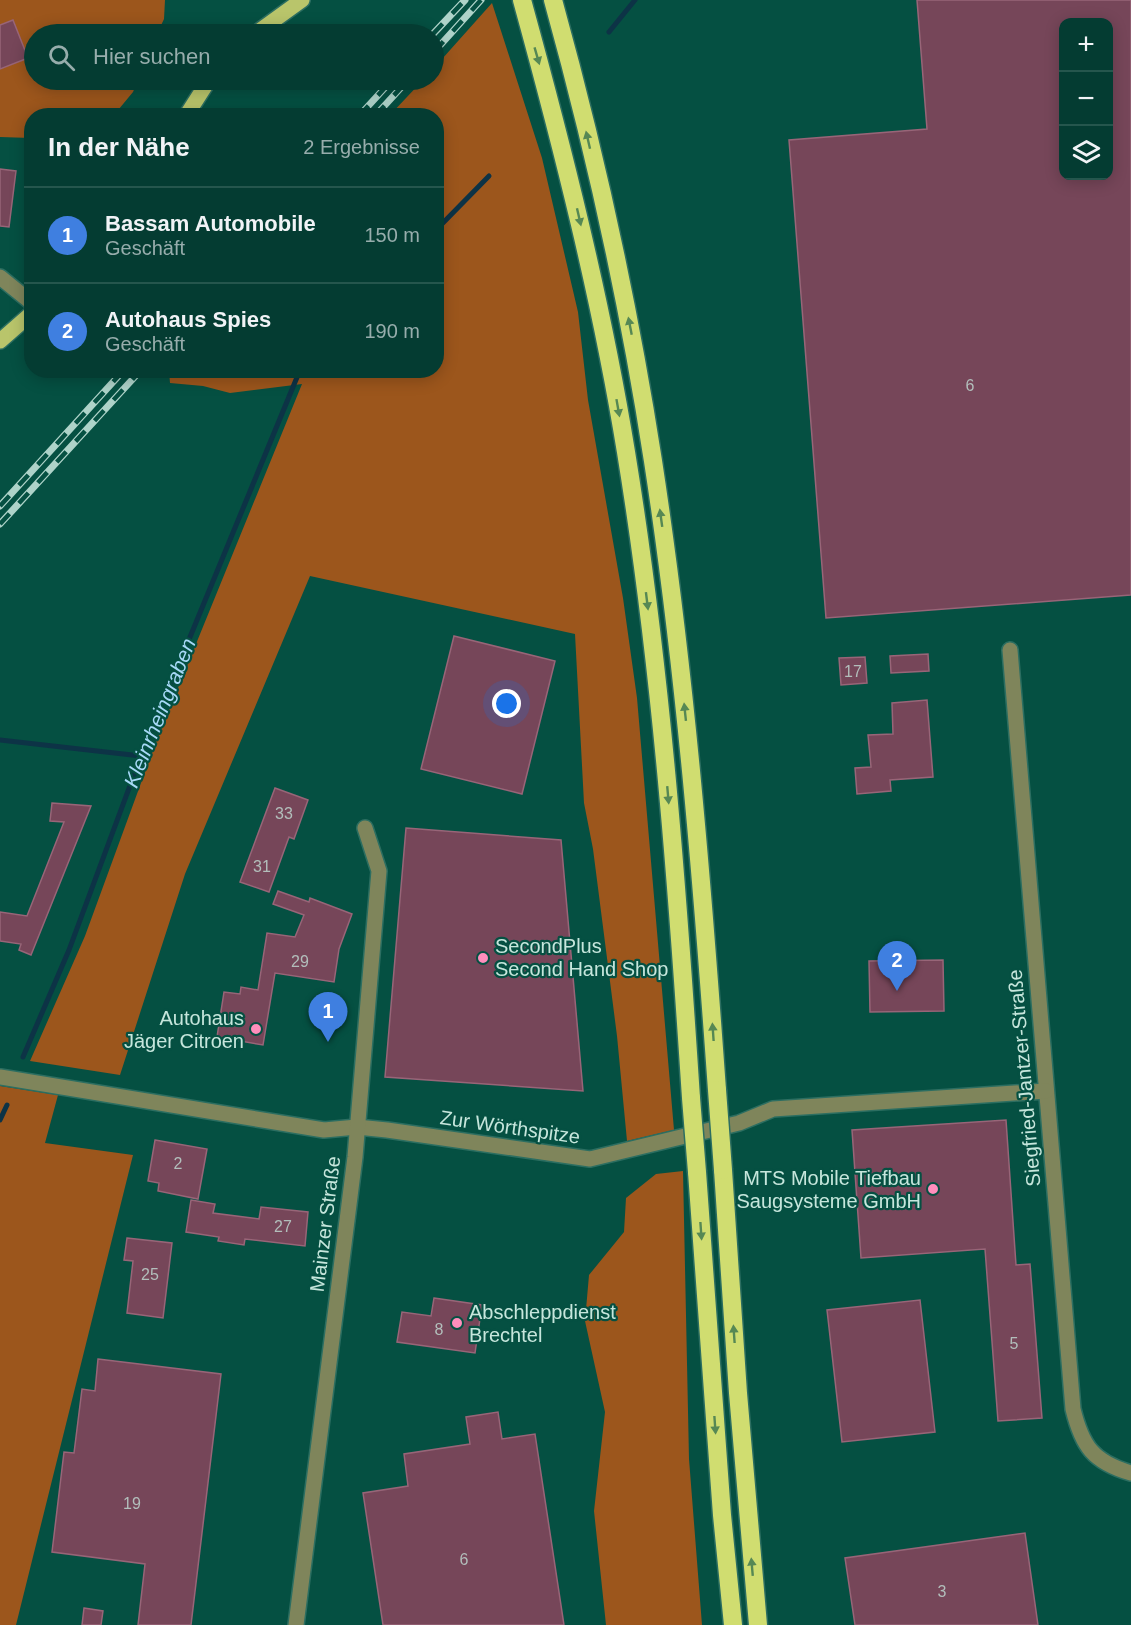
<!DOCTYPE html>
<html lang="de">
<head>
<meta charset="utf-8">
<style>
	body { margin:0; font-family:Helvetica,sans-serif; background:#0d433a; color:#f1f3f6 }
	.controls { position:absolute; right:18px; top:18px; display:grid; overflow:hidden; border-radius:12px; box-shadow:0 3px 15px #0003 }
	.controls button { width:54px; height:54px; display:grid; place-items:center; padding:0; border:0; border-bottom:2px solid #25564d; background:#043c32; color:#f1f3f6; font:30px sans-serif }
	.you { position:absolute; left:507px; top:704px; width:21px; height:21px; margin:-15px; border:4px solid #fff; border-radius:50%; background:#1a73e8; box-shadow:0 0 0 9px #1a73e833 }
	.badge { display:grid; place-items:center; width:39px; height:39px; border-radius:50%; background:#95b2f1; color:#fff; font-size:20px; font-weight:700 }
	.pin { position:absolute; translate:-50% -50px; filter:drop-shadow(0 2px 3px #0008) }
	.pin::after { content:''; position:absolute; top:32px; width:21px; height:18px; background:inherit; clip-path:polygon(0 0,100% 0,50% 100%) }
	.list { margin:0; padding:0; list-style:none }
	h2 { display:flex; justify-content:space-between; align-items:center; height:78px; margin:0; padding:0 24px; font-size:26px }
	h2 small { font-size:20px; font-weight:400; color:#97adac }
	.list li { display:grid; grid-template-columns:39px 1fr auto; gap:18px; align-items:center; box-sizing:border-box; height:96px; padding:0 24px; border-top:2px solid #25564d }
	.list b { display:block; font-size:22px; white-space:nowrap }
	.list p { margin:0; font-size:20px; white-space:nowrap; color:#97adac }
	.list em { font-size:20px; font-style:normal; color:#97adac }
	.icon { flex:none; width:33px; height:33px; fill:none; stroke:currentColor; stroke-width:2; stroke-linecap:round; stroke-linejoin:round }
	.map { position:relative; flex:none; width:1131px; height:1625px; overflow:hidden }
	.search { position:absolute; background:#043c32; box-shadow:0 3px 15px #0003; left:24px; top:24px; width:420px; height:66px; display:flex; align-items:center; gap:15px; box-sizing:border-box; padding:0 21px; border-radius:33px; color:#97adac; font-size:22px }
	.panel { position:absolute; background:#043c32; box-shadow:0 3px 15px #0003; left:24px; top:108px; width:420px; height:270px; border-radius:24px }
	.map>svg:first-child { display:block }
	.green { fill:#9c561c }
	.lines { fill:none; stroke-linecap:round; stroke-linejoin:round }
	.stream { stroke:#0d3346; stroke-width:5 }
	.building { fill:#764659; stroke:#986578; stroke-width:1.5; fill-rule:evenodd }
	.minor-casing { stroke:#2c6e61; stroke-width:18 }
	.major-casing { stroke:#2c6e61; stroke-width:18 }
	.highway-casing { stroke:#2c6e61; stroke-width:21 }
	.minor { stroke:#7f855b; stroke-width:15 }
	.major { stroke:#b9c56b; stroke-width:15 }
	.highway { stroke:#d0dd70; stroke-width:18 }
	.rail-casing { stroke:#aed3c9; stroke-width:7 }
	.rail { stroke:#055042; stroke-width:4.5; stroke-dasharray:14; stroke-linecap:butt }
	.highway-bridge-casing { stroke:#2c6e61; stroke-width:21; stroke-linecap:butt }
	.highway-bridge { stroke:#d0dd70; stroke-width:18 }
	.oneway { fill:#568854 }
	.poi-dot { fill:#fe8ebc; stroke:#055042; stroke-width:2 }
	.labels { text-anchor:middle; stroke-width:4.5; stroke-linejoin:round; paint-order:stroke }
	.number-label { font-size:16px; fill:#b2bebb }
	.poi-label { font-size:20px; fill:#c6e6dc; stroke:#055042; text-anchor:start }
	.street-label { font-size:20px; fill:#c6e6dc; stroke:#055042 }
	.water-label { font-size:21px; font-style:italic; fill:#a7d9f7; stroke:#055042 }
</style>
</head>
<body>
<div class="map">
<svg width="1131" height="1625" viewBox="0 0 1131 1625">
	<rect width="100%" height="100%" fill="#055042"/>
	<g class="green">
		<path d="M0,0h165l-1,19 -7,15h-123v46h104l-5,12 -19,23 -82,1 -1,22 -31,-1z"/>
		<path d="M492,3l50,155 36,154 10,88 35,198 14,100 37,432 -47,11 -10,-105 -24,-187 -9,-46 -9,-169 -265,-58 -125,298 -65,201 -90,-14 55,-125 71,-194 146,-358 -72,9 -27,-7 -33,-3 -1,-12 267,-1v-254l-46,-1 33,-35h11v-12z"/>
		<path d="M0,1086l58,9 -13,48 88,12 -117,470h-16z"/>
		<path d="M683,1171l6,288 13,166h-96l-12,-114 11,-99 -20,-91 4,-46 35,-43 2,-34 30,-24z"/>
	</g>
	<g class="lines">
		<g class="stream">
			<path d="M609,32l26,-32"/>
			<path d="M436,230l53,-54"/>
			<path d="M0,740l141,16"/>
			<path d="M23,1057l46,-107 72,-194 159,-386"/>
			<path d="M0,1120l7,-15"/>
		</g>
	</g>
	<g class="building">
		<path d="M917,0h214v595l-305,23 -37,-478 138,-11zM1064,22h44v154h-44z"/>
		<path d="M13,20l15,38 -28,11v-44z"/>
		<path d="M0,169l16,2 -7,56 -9,-1z"/>
		<path d="M454,636l101,25 -33,133 -101,-25z"/>
		<path d="M928,654l1,17 -38,2 -1,-17z"/>
		<path d="M865,657l2,26 -26,2 -2,-27z"/>
		<path d="M927,700l6,77 -43,3 1,11 -34,3 -2,-26 16,-1 -3,-32 25,-1 -1,-31z"/>
		<path d="M275,788l33,12 -14,39 -5,-2 -20,55 -29,-10z"/>
		<path d="M52,803l39,3 -60,149 -12,-5 2,-6 -21,-3v-29l27,4 37,-94 -14,-1z"/>
		<path d="M406,828l155,12 22,251 -198,-14z"/>
		<path d="M278,891l31,11 1,-4 42,16 -13,35 -5,33 -59,-9 -12,72 -46,-8 7,-45 16,2 1,-7 17,3 9,-57 28,4 9,-22 -31,-11z"/>
		<path d="M943,960l1,51 -74,1 -1,-51z"/>
		<path d="M1006,1120l10,145 14,-1 12,154 -44,3 -13,-172 -124,9 -9,-128z"/>
		<path d="M155,1140l52,9 -9,50 -40,-8 1,-8 -11,-2z"/>
		<path d="M191,1200l24,4 -2,9 46,6 2,-12 47,5 -3,34 -60,-7 -1,6 -26,-4 1,-4 -33,-5z"/>
		<path d="M127,1238l45,5 -9,75 -36,-5 6,-52 -9,-1z"/>
		<path d="M434,1298l48,7 -7,48 -78,-11 5,-30 29,4z"/>
		<path d="M920,1300l15,132 -93,10 -15,-132z"/>
		<path d="M98,1359l123,15 -30,251h-53l7,-61 -93,-12 12,-100 10,1 8,-64 13,2z"/>
		<path d="M498,1412l4,27 33,-5 29,191h-181l-20,-132 45,-7 -4,-32 66,-10 -4,-27z"/>
		<path d="M1025,1533l13,92h-183l-10,-67z"/>
		<path d="M84,1608l19,3 -2,14h-19z"/>
	</g>
	<g class="lines">
		<g class="minor-casing">
			<g id="minor">
				<path d="M0,277l32,26"/>
				<path d="M1010,650l63,759c9,37 20,53 58,64"/>
				<path d="M0,1077l324,53 33,-3 30,3 203,29 149,-36 34,-14 273,-18"/>
				<path d="M296,1625l59,-468 24,-286 -14,-43"/>
			</g>
		</g>
		<g class="major-casing">
			<g id="major">
				<path d="M255,34l47,-34"/>
				<path d="M186,116l23,-36"/>
				<path d="M0,341l32,-28"/>
			</g>
		</g>
		<g class="highway-casing">
			<g id="highway">
				<path d="M522,0c41,149 79,299 104,452 35,214 51,431 65,646"/>
				<path d="M553,0c42,151 76,306 100,461 32,208 49,419 64,629"/>
				<path d="M723,1170l15,223 20,232"/>
				<path d="M697,1172l25,343 11,110"/>
			</g>
		</g>
		<use href="#minor" class="minor"/>
		<use href="#major" class="major"/>
		<use href="#highway" class="highway"/>
		<g class="rail-casing">
			<g id="rail">
				<path d="M433,34l32,-34"/>
				<path d="M434,52l47,-52"/>
				<path d="M359,116l33,-36"/>
				<path d="M375,116l33,-36"/>
				<path d="M0,506l124,-136"/>
				<path d="M0,524l141,-154"/>
			</g>
		</g>
		<use href="#rail" class="rail"/>
		<g class="highway-bridge-casing">
			<g id="highway-bridge">
				<path d="M717,1090l6,80"/>
				<path d="M691,1098l6,74"/>
			</g>
		</g>
		<use href="#highway-bridge" class="highway-bridge"/>
	</g>
	<defs><path id="oneway-solid" d="M-6-.8H1V-3.2L6.5 0L1 3.2V.8H-6Z" transform="scale(1.5)"/></defs>
	<g class="oneway">
		<use href="#oneway-solid" transform="translate(537 56) rotate(74)"/>
		<use href="#oneway-solid" transform="translate(588 140) rotate(-103)"/>
		<use href="#oneway-solid" transform="translate(579 217) rotate(77)"/>
		<use href="#oneway-solid" transform="translate(630 326) rotate(-101)"/>
		<use href="#oneway-solid" transform="translate(618 408) rotate(80)"/>
		<use href="#oneway-solid" transform="translate(661 518) rotate(-98)"/>
		<use href="#oneway-solid" transform="translate(647 601) rotate(83)"/>
		<use href="#oneway-solid" transform="translate(685 712) rotate(-96)"/>
		<use href="#oneway-solid" transform="translate(668 795) rotate(85)"/>
		<use href="#oneway-solid" transform="translate(713 1032) rotate(-94)"/>
		<use href="#oneway-solid" transform="translate(701 1231) rotate(86)"/>
		<use href="#oneway-solid" transform="translate(734 1334) rotate(-94)"/>
		<use href="#oneway-solid" transform="translate(715 1425) rotate(86)"/>
		<use href="#oneway-solid" transform="translate(752 1567) rotate(-95)"/>
	</g>
	<g class="poi-dot">
		<circle cx="483" cy="958" r="6"/>
		<circle cx="256" cy="1029" r="6"/>
		<circle cx="933" cy="1189" r="6"/>
		<circle cx="457" cy="1323" r="6"/>
	</g>
	<g class="labels">
		<g class="number-label">
			<text x="970" y="391">6</text>
			<text x="853" y="677">17</text>
			<text x="284" y="819">33</text>
			<text x="262" y="872">31</text>
			<text x="300" y="967">29</text>
			<text x="178" y="1169">2</text>
			<text x="283" y="1232">27</text>
			<text x="150" y="1280">25</text>
			<text x="439" y="1335">8</text>
			<text x="1014" y="1349">5</text>
			<text x="132" y="1509">19</text>
			<text x="464" y="1565">6</text>
			<text x="942" y="1597">3</text>
		</g>
		<g class="poi-label">
			<text x="495" y="953">SecondPlus<tspan x="495" dy="23">Second Hand Shop</tspan></text>
			<text x="244" y="1025" text-anchor="end">Autohaus<tspan x="244" dy="23">Jäger Citroen</tspan></text>
			<text x="921" y="1185" text-anchor="end">MTS Mobile Tiefbau<tspan x="921" dy="23">Saugsysteme GmbH</tspan></text>
			<text x="469" y="1319">Abschleppdienst<tspan x="469" dy="23">Brechtel</tspan></text>
		</g>
		<g class="street-label">
			<text transform="translate(1024 1078) rotate(-95)" y="7">Siegfried-Jantzer-Straße</text>
			<text transform="translate(510 1127) rotate(8)" y="7">Zur Wörthspitze</text>
			<text transform="translate(325 1224) rotate(-83)" y="7">Mainzer Straße</text>
		</g>
		<g class="water-label">
			<text transform="translate(160 713) rotate(-68)" y="7">Kleinrheingraben</text>
		</g>
	</g>
</svg>
<div class="controls">
<button>+</button>
<button>−</button>
<button><svg class="icon" aria-label="layers" viewBox="0 0 24 24"><path d="M12 4l9 5-9 5-9-5zM3 14l9 5 9-5"/></svg></button>
</div>
<div class="you"></div>
<div class="pin badge" style="left:328px;top:1042px;background:#3f7fe0">1</div>
<div class="pin badge" style="left:897px;top:991px;background:#3f7fe0">2</div>
<div class="search"><svg class="icon" aria-label="search" viewBox="0 0 24 24"><circle cx="10" cy="10" r="6"/><path d="M15 15l6 6"/></svg>Hier suchen</div>
<section class="panel">
<h2>In der Nähe<small>2 Ergebnisse</small></h2>
<ul class="list">
<li><span class="badge" style="background:#3f7fe0">1</span><div><b>Bassam Automobile</b><p>Geschäft</p></div><em>150 m</em></li>
<li><span class="badge" style="background:#3f7fe0">2</span><div><b>Autohaus Spies</b><p>Geschäft</p></div><em>190 m</em></li>
</ul>
</section>
</div>
</body>
</html>
